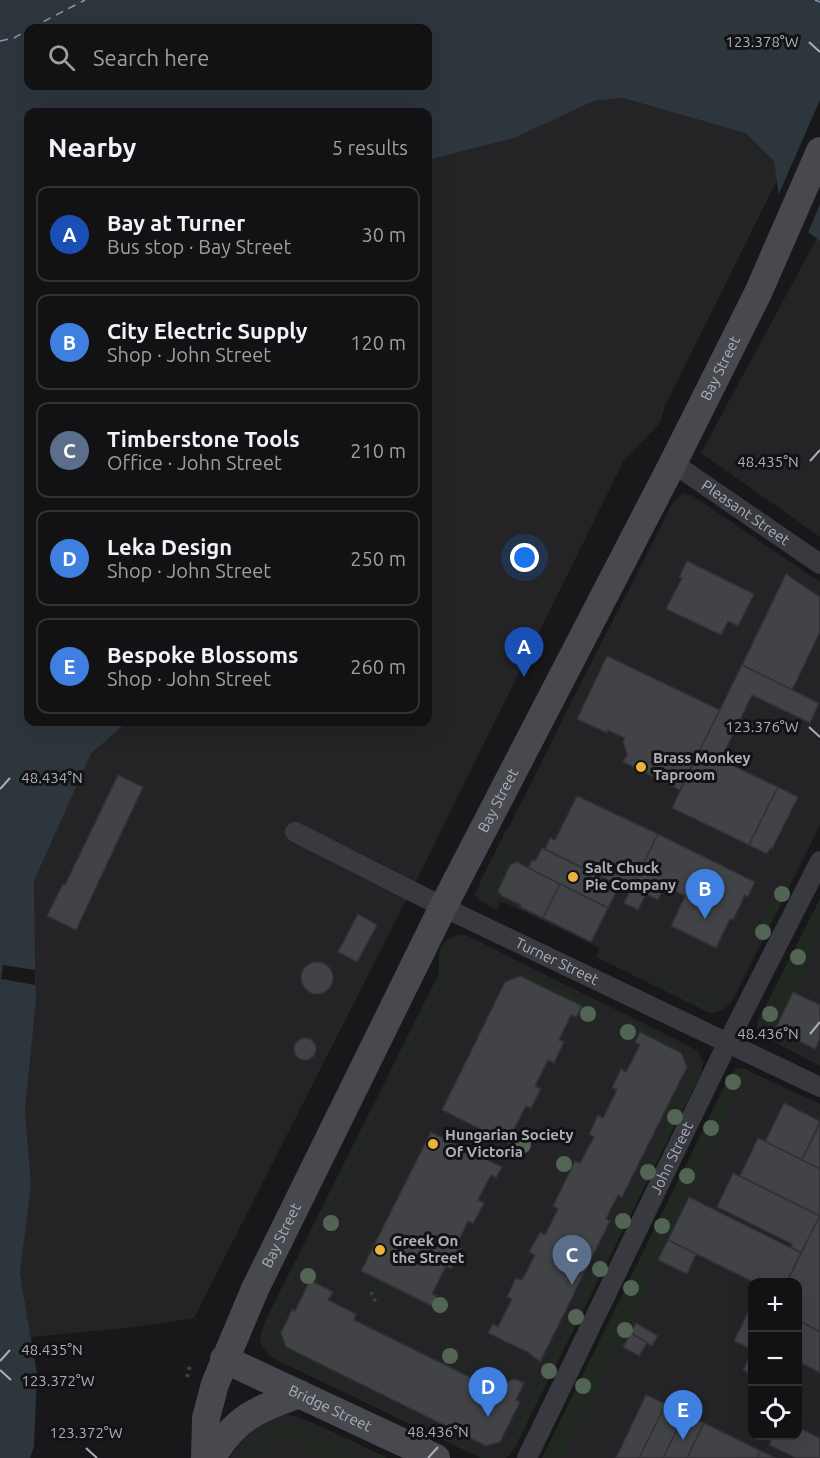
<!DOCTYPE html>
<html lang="en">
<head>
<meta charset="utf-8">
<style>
	body { margin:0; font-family:Ubuntu,sans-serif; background:#1f2022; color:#f1f3f6 }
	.controls { position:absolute; right:18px; bottom:18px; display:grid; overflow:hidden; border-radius:12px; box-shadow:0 6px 24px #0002 }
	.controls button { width:54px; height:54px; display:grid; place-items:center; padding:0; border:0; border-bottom:2px solid #313234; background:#121214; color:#f1f3f6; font:30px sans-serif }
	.you { position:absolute; left:525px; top:558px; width:21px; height:21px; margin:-15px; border:4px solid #fff; border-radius:50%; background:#1a73e8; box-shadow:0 0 0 9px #1a73e833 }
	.badge { display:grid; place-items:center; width:39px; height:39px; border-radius:50%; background:#ebb23e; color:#fff; font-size:20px; font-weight:700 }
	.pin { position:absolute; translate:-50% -50px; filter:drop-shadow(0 2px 3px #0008) }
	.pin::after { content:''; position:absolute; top:32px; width:21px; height:18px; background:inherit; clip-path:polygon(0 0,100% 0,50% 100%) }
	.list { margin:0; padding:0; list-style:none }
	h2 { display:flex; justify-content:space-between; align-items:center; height:78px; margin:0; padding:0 24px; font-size:26px }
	h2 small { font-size:20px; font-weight:400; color:#9c9ea0 }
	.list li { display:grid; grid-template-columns:39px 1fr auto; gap:18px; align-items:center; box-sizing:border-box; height:96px; margin:0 12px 12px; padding:0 12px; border:2px solid #313234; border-radius:12px }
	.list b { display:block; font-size:22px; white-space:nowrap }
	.list p { margin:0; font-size:20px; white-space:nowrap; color:#9c9ea0 }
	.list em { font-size:20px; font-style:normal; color:#9c9ea0 }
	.icon { flex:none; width:33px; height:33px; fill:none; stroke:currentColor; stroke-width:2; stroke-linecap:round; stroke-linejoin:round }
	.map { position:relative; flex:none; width:820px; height:1458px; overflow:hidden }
	.search { position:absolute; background:#121214; box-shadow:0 6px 24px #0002; left:24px; top:24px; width:408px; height:66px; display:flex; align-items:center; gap:15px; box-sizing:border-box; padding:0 21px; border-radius:12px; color:#9c9ea0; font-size:22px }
	.panel { position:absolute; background:#121214; box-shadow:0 6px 24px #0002; left:24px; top:108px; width:408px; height:618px; border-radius:12px }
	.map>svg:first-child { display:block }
	.built { fill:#242427; fill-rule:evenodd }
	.green { fill:#202821 }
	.water { fill:#2e363d; fill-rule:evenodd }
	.pier { fill:#18181a }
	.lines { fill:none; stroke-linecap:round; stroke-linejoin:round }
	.ferry { stroke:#839cb2; stroke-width:1.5; stroke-dasharray:8 6; stroke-linecap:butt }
	.building { fill:#424347; stroke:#323236; stroke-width:1.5 }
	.path { stroke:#3f4145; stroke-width:4; stroke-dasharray:3 4.5; stroke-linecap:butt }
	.street { stroke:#393a3f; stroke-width:20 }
	.secondary { stroke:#47494e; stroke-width:28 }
	.tree { fill:#526454 }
	.ticks { fill:none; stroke:#aaafb9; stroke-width:2 }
	.poi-dot { fill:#ebb23e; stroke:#131315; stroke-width:2 }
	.labels { text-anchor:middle; stroke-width:6; stroke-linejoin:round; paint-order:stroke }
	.street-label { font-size:15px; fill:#aaafb9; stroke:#131315 }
	.poi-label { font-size:15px; font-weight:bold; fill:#aaafb9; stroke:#131315; text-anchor:start }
	.ticks-label { font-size:15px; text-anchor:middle; fill:#aaafb9; stroke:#131315; stroke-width:6; stroke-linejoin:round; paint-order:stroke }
</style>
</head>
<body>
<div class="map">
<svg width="820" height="1458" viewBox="0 0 820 1458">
	<rect width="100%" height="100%" fill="#18181a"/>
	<g class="built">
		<path d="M623,98l122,35 29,28 3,19 -112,226 -5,17 -36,37 -199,403 -231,455 -60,9 -103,10 -11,-64 11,-88 -6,-75 11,-109 -2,-120 57,-127 36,-32h301v-562l86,-22 80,-37z"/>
		<path d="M817,238l3,3v296l-119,-84z"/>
		<path d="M683,493l10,3 127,86v243l-89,178 -7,6 -10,4 -6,-1 -112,-55 4,-9 -94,-45 -6,-1 -2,6 -4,1 -16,-10 -3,-5 198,-392z"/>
		<path d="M820,899v167l-53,-28 -8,-7 -2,-4 1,-6z"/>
		<path d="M459,935h7l221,110 12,7 4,11 -2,10 -186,374 -9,11h-25l-206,-99 -6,-4 -8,-10 -1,-8 4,-13 175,-350v-19l3,-10 6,-6z"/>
		<path d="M742,1068l78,36v354h-278l188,-382 5,-6zM752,1282h46v154h-46z"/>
		<path d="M286,1415l12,2 20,8 69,33h-157l8,-15 11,-13 25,-13z"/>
	</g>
	<g class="green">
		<path d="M618,611h3l-63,125 -1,-6z"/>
		<path d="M514,824l-31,62 -4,-2 29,-57z"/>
		<path d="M508,852l15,7 -2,5 -6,-2 -5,3 -12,26 4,5 19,9 -1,2 -28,-14 -3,-4z"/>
		<path d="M782,885l4,9 -28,55 -9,2z"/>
		<path d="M820,899v38l-45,93 -17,-9z"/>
		<path d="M442,945l10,5 -2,16 -56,110 -3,-7 48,-95v-19z"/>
		<path d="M524,971l74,36 -6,12 -13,-7 2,-6 -61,-30z"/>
		<path d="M661,972l51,26c4,-8 7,-22 18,-20l-11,22 -5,3 -57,-28z"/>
		<path d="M654,980l58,27 -4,5 -49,-24z"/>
		<path d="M628,1020l56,28 -3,5 -41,-20 -3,6 -14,-8z"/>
		<path d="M703,1059l-2,14 -186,374 -7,10 -5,-3 194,-389z"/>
		<path d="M742,1068l7,2 -91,190c-14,11 -6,22 -11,36 -6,18 -18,36 -26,53l-9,2 -11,23 1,10 -39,74h-21l185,-377 8,-11z"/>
		<path d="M380,1105l-67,134 -6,-1 66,-132z"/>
		<path d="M295,1262l6,2 -32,62 -5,-2z"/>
		<path d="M378,1279l12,6 -10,20 -5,2 -5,-13z"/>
		<path d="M280,1322l5,3 -4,8 5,14 45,22 -3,5 -50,-24 2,-4 -5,-14z"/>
		<path d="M278,1356l211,101 -8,1 -206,-99z"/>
		<path d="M275,1423h21l69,35h-42l-22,-13 -19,-6 -14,6 -6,12 -24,1 15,-23z"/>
		<path d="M328,1430l59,28h-9l-51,-25z"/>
	</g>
	<path class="water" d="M0,0h820v241l-39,-29 -7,-51 -29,-28 -122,-35 -29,3 -80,37 -86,22v-48h-400v610h99l-36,32 -57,127 2,120 -11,109 6,75 -11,88 17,101 -3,73 -4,11h-30zM28,28h400v58h-400z"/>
	<g class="pier">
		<path d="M820,100v104l-13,31 -29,-23 -1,-14z"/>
		<path d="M3,965l32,5v15l-34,-6z"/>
	</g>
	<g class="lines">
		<g class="ferry">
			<path d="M815,0l5,2"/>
			<path d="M31,28l54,-28"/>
			<path d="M0,41l14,-3 14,-8"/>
		</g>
	</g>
	<g class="building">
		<path d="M687,561l67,33 -16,32 -10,-5 -7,14 -55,-26 16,-31 -3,-1z"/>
		<path d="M786,574l34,23v35l-28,58 -50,-25z"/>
		<path d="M607,656l113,54 -40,80 -57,-28 4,-7 -4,-13 2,-4 -17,-8 -1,3 -30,-14z"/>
		<path d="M742,665l77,38 -9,20 -58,-28 -31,64 -21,-9z"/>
		<path d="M700,750l78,37 -29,58 -77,-37z"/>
		<path d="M118,775l25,12 -67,143 -29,-14 16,-32 2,1z"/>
		<path d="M778,787l20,10 -26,52 -2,-1 -3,6 -18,-9z"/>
		<path d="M577,796l81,38 -24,50 -15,2 -74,-37 5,-11 5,2z"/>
		<path d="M658,834l97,48 -7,15 -3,-2 -12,25 -3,-1 -14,29 -45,-22 14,-30 -20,-10 -7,14 -12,-6 -8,16 -14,-7z"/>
		<path d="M542,848l77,38 -11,22 -80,-40 4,-8 3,1z"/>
		<path d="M517,862l43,22 -17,34 -23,-11 1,-2 -19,-9 -4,-5 12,-26z"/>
		<path d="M560,884l48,24 -17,34 -48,-24z"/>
		<path d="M358,914l19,11 -20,37 -19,-10z"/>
		<circle cx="317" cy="978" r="16"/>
		<path d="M520,976l62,30 -6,11 -5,-2 -12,25 5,2 -10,21 -6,-3 -13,26 6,3 -10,19 -5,-2 -14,27 5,2 -5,10 -70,-35 63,-128z"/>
		<path d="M793,992l27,13v34l-5,10 -40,-19z"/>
		<path d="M640,1032l41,21 6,14 -65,130 -4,-2 -12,24 4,2 -70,141 -11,-9 -41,-20 5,-9 5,3 14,-28 -5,-2 9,-19 6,2 13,-25 -6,-3 11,-20 5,3 13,-26 -5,-3 22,-45 5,2 14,-26 -5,-3 9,-19 5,3 14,-28 -5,-2 9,-19 5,3 14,-27 -5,-3z"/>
		<circle cx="305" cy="1049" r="11"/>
		<path d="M784,1103l36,18 -18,39 -37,-18z"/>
		<path d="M820,1123v46l-18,-9z"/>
		<path d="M431,1132l71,35 -6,11 -5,-3 -13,25 6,3 -11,21 -5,-3 -12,26 5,2 -10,20 -5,-3 -14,28 5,2 -5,10 -71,-35z"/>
		<path d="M758,1138l62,31v47l-80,-40z"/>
		<path d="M733,1173l87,43 -19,37 -10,-6 1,-3 -75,-37z"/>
		<path d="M689,1197l112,56 -14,29h-34l-85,-42z"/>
		<path d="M820,1215v117l-22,-12v-38h-11z"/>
		<path d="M668,1240l28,14 -9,20 -29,-14z"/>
		<path d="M310,1280l23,12 -5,8 28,14 -2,6 148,73 6,-12 6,-2 10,4 -8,17 4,2 -20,40 -14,4 -200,-99 -5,-14 11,-23 3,1z"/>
		<path d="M752,1304v46l-18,-9z"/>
		<path d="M798,1320l22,12v41l-22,-12z"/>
		<path d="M636,1323l22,13 -6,10 -21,-13z"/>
		<path d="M631,1333l16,10 -8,13 -16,-9z"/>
		<path d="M752,1351v24l-9,-5z"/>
		<path d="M646,1395l20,9 -27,54h-23z"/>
		<path d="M666,1404l19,10 -22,44h-24z"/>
		<path d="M685,1414l19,9 -17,35h-24z"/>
		<path d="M704,1423l57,28 -4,7h-70z"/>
		<path d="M798,1427l22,11v20h-24l-27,-13 4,-9h25z"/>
		<path d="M761,1451l15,7h-19z"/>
	</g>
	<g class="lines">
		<g class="path">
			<path d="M371,1292l6,14"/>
			<path d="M187,1377l3,-12"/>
		</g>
		<g class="street">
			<path id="s1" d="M673,463l147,101"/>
			<path id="s2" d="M295,832l148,75 377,180"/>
			<path id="s3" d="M527,1458l201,-416 92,-181"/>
		</g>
		<g class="secondary">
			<path id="s4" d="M224,1359l212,99"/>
			<path id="s5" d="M205,1458l1,-40 9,-34 40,-95 188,-382 230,-444 85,-170 62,-142"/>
			<path d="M212,1458c22,-40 47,-50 88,-64"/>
		</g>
	</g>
	<g class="tree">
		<circle cx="782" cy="894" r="8"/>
		<circle cx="763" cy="932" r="8"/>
		<circle cx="798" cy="957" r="8"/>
		<circle cx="588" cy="1014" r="8"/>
		<circle cx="770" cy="1014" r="8"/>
		<circle cx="628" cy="1032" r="8"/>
		<circle cx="733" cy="1082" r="8"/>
		<circle cx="675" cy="1117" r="8"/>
		<circle cx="711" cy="1128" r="8"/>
		<circle cx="523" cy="1145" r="8"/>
		<circle cx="564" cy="1164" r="8"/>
		<circle cx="648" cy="1172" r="8"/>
		<circle cx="687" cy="1176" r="8"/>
		<circle cx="623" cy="1221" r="8"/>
		<circle cx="331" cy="1223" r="8"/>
		<circle cx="662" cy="1226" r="8"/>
		<circle cx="600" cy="1269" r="8"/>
		<circle cx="308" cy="1276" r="8"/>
		<circle cx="631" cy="1288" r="8"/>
		<circle cx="440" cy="1305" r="8"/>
		<circle cx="576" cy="1317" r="8"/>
		<circle cx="625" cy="1330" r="8"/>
		<circle cx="450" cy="1356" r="8"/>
		<circle cx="549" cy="1371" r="8"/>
		<circle cx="583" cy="1386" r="8"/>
	</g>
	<path class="ticks" d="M809,42l11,10M810,461l10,-11M809,727l11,10M0,789l10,-11M810,1034l10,-12M0,1361l10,-11M0,1370l11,10M86,1448l11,10M428,1458l10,-11"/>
	<g class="poi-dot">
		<circle cx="641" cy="767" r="6"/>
		<circle cx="573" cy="877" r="6"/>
		<circle cx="433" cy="1144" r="6"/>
		<circle cx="380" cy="1250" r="6"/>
	</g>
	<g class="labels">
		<g class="street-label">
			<text dy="5" stroke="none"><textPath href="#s5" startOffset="1210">Bay Street</textPath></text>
			<text dy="5" stroke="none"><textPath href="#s1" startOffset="88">Pleasant Street</textPath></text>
			<text dy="5" stroke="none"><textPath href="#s5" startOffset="724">Bay Street</textPath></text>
			<text dy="5" stroke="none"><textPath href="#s2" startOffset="292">Turner Street</textPath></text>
			<text dy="5" stroke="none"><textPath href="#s3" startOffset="333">John Street</textPath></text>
			<text dy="5" stroke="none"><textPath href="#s5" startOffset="238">Bay Street</textPath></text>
			<text dy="5" stroke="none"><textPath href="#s4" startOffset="117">Bridge Street</textPath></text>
		</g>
		<g class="poi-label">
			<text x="653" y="763">Brass Monkey<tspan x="653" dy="17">Taproom</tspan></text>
			<text x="585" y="873">Salt Chuck<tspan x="585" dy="17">Pie Company</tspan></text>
			<text x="445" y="1140">Hungarian Society<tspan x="445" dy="17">Of Victoria</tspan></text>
			<text x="392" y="1246">Greek On<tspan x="392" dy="17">the Street</tspan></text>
		</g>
	</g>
	<g class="ticks-label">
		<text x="762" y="47">123.378°W</text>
		<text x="768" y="467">48.435°N</text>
		<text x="762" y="732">123.376°W</text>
		<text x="52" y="783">48.434°N</text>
		<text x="768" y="1039">48.436°N</text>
		<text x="52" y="1355">48.435°N</text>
		<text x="58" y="1386">123.372°W</text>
		<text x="438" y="1437">48.436°N</text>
		<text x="86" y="1438">123.372°W</text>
	</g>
</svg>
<div class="controls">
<button>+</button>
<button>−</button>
<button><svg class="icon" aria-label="locate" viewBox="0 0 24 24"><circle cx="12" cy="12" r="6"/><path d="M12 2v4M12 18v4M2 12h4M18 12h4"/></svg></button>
</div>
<div class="you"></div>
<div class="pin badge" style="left:524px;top:677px;background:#1a4fb4">A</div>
<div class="pin badge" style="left:705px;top:919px;background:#3f7fe0">B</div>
<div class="pin badge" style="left:572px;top:1285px;background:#5c6f8a">C</div>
<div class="pin badge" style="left:488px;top:1417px;background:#3f7fe0">D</div>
<div class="pin badge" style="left:683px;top:1440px;background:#3f7fe0">E</div>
<div class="search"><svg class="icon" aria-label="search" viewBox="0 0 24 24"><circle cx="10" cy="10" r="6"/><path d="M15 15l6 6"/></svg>Search here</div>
<section class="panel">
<h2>Nearby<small>5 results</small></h2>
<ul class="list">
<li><span class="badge" style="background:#1a4fb4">A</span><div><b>Bay at Turner</b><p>Bus stop · Bay Street</p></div><em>30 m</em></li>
<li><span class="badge" style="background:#3f7fe0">B</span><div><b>City Electric Supply</b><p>Shop · John Street</p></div><em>120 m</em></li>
<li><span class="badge" style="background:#5c6f8a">C</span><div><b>Timberstone Tools</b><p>Office · John Street</p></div><em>210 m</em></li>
<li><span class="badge" style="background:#3f7fe0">D</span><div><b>Leka Design</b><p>Shop · John Street</p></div><em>250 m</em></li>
<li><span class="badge" style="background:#3f7fe0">E</span><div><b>Bespoke Blossoms</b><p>Shop · John Street</p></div><em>260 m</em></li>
</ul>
</section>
</div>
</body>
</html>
